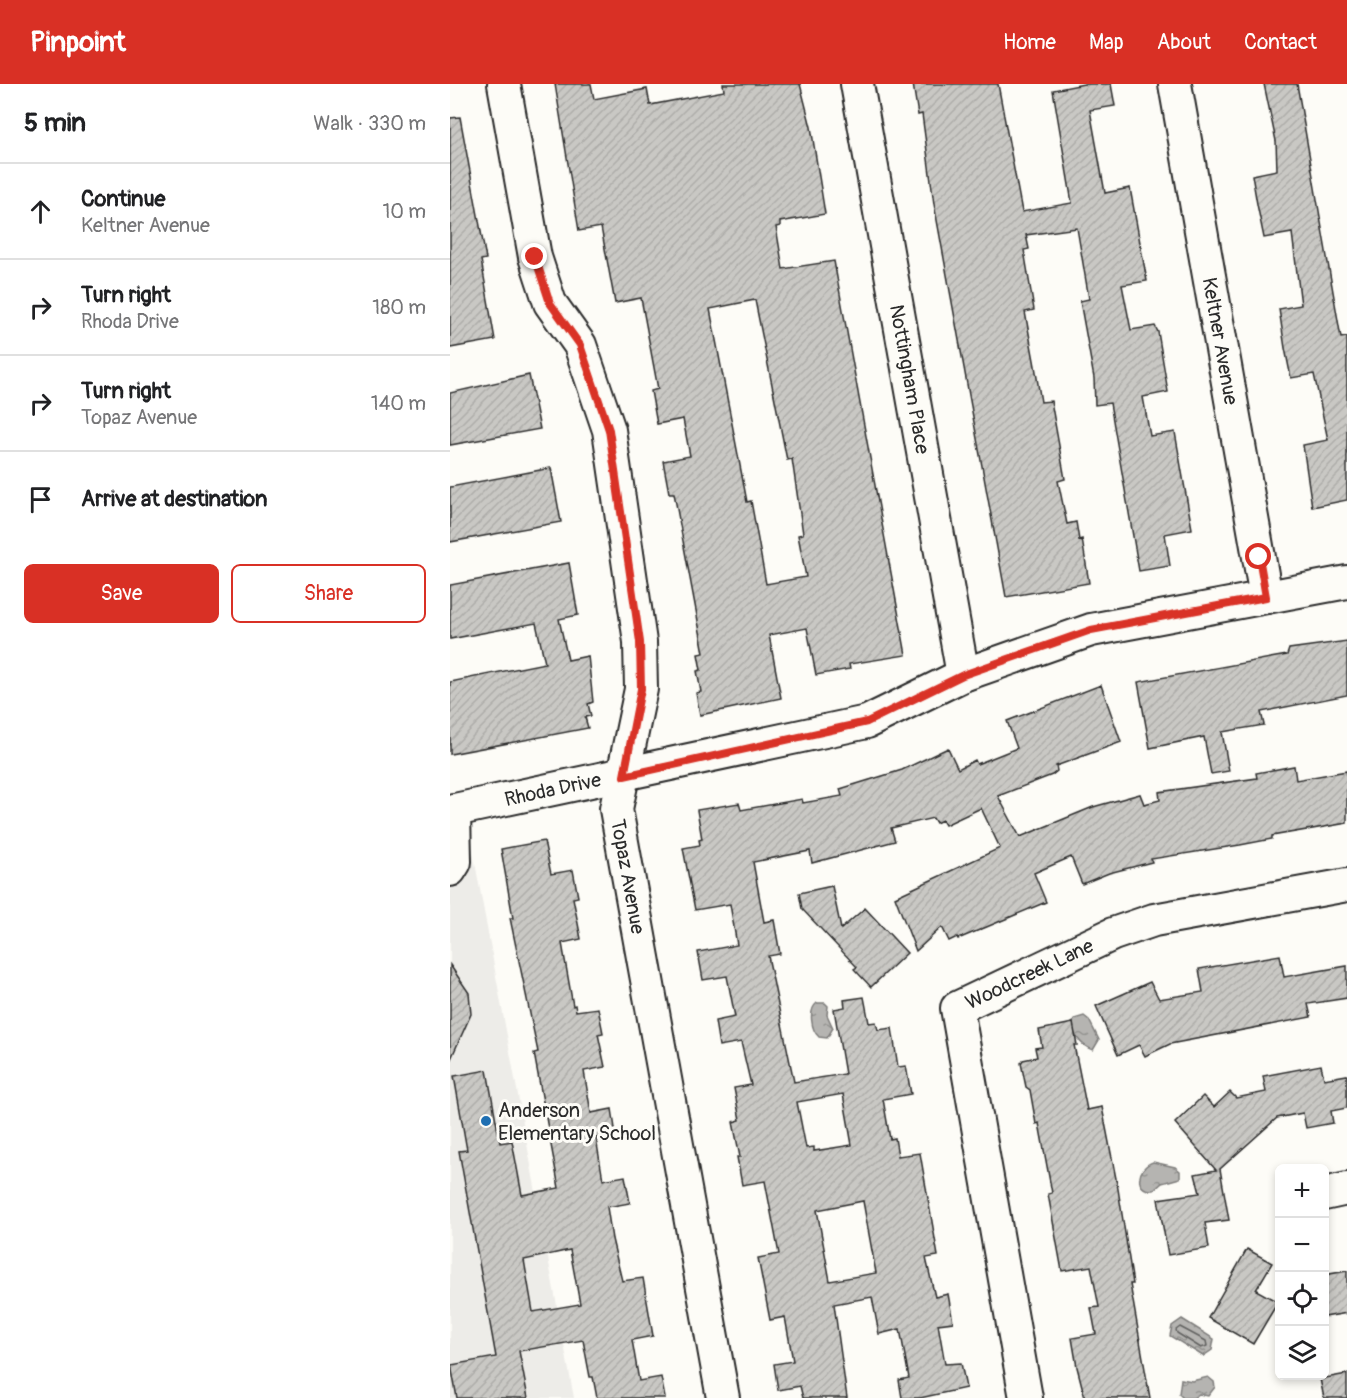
<!DOCTYPE html>
<html lang="en">
<head>
<meta charset="utf-8">
<style>
	body { margin:0; font-family:Pangolin,sans-serif; background:#f2f2f2; color:#202124 }
	.controls { position:absolute; right:18px; bottom:18px; display:grid; overflow:hidden; border-radius:9px; box-shadow:0 3px 9px #0003 }
	.controls button { width:54px; height:54px; display:grid; place-items:center; padding:0; border:0; border-bottom:2px solid #e0e0e0; background:#fff; color:#202124; font:30px sans-serif }
	.stop { position:absolute; width:18px; height:18px; margin:-14px; border:4px solid #d93025; border-radius:50%; background:#fff }
	.stop.end { background:#d93025; border-color:#fff; box-shadow:0 2px 6px #0008 }
	.list { margin:0; padding:0; list-style:none }
	h2 { display:flex; justify-content:space-between; align-items:center; height:78px; margin:0; padding:0 24px; font-size:26px }
	h2 small { font-size:20px; font-weight:400; color:#757577 }
	.list li { display:grid; grid-template-columns:39px 1fr auto; gap:18px; align-items:center; box-sizing:border-box; height:96px; padding:0 24px; border-top:2px solid #e0e0e0 }
	.list b { display:block; font-size:22px; white-space:nowrap }
	.list p { margin:0; font-size:20px; white-space:nowrap; color:#757577 }
	.list em { font-size:20px; font-style:normal; color:#757577 }
	.actions { display:flex; gap:12px; padding:18px 24px }
	.actions a { flex:1; padding:14px 0; border:2px solid #d93025; border-radius:9px; text-align:center; font-size:21px; color:#d93025 }
	.actions .main { background:#d93025; color:#fff }
	.icon { flex:none; width:33px; height:33px; fill:none; stroke:currentColor; stroke-width:2; stroke-linecap:round; stroke-linejoin:round }
	.map { position:relative; flex:none; width:897px; height:1314px; overflow:hidden }
	header { display:flex; align-items:center; gap:36px; box-sizing:border-box; height:84px; padding:0 30px; background:#d93025; color:#fff }
	header strong { font-size:28px }
	nav { display:flex; gap:33px; margin-inline-start:auto; font-size:21px }
	main { display:flex }
	aside { flex:1; background:#fff }
	.map>svg:first-child { display:block }
	.built { fill:#edece8 }
	.water { fill:url(#water-ripples); stroke:#7e7d7b; stroke-width:1.5 }
	.lines { fill:none; stroke-linecap:round; stroke-linejoin:round }
	.shore { stroke:#626261; stroke-width:1.5 }
	.building { fill:url(#building-hatch); stroke:#2b2b2b; stroke-width:1.5; fill-rule:evenodd }
	.minor-casing { stroke:#2b2b2b; stroke-width:36 }
	.minor { stroke:#fdfcf7; stroke-width:32 }
	.route { stroke:#d93025; stroke-width:8 }
	.poi-dot { fill:#1f6fb2; stroke:#fdfcf7; stroke-width:2 }
	.labels { text-anchor:middle; stroke-width:6; stroke-linejoin:round; paint-order:stroke }
	.street-label { font-size:20px; fill:#2b2b2b; stroke:#fdfcf7 }
	.poi-label { font-size:20px; fill:#2b2b2b; stroke:#fdfcf7; text-anchor:start }
</style>
</head>
<body>
<header>
<strong>Pinpoint</strong>
<nav><a>Home</a><a>Map</a><a>About</a><a>Contact</a></nav>
</header>
<main>
<aside>
<h2>5 min<small>Walk · 330 m</small></h2>
<ul class="list">
<li><svg class="icon" aria-label="ahead" viewBox="0 0 24 24"><path d="M12 20V5M6 11l6-6 6 6"/></svg><div><b>Continue</b><p>Keltner Avenue</p></div><em>10 m</em></li>
<li><svg class="icon" aria-label="right" viewBox="0 0 24 24"><path d="M7 20v-9h11M14 6l5 5-5 5"/></svg><div><b>Turn right</b><p>Rhoda Drive</p></div><em>180 m</em></li>
<li><svg class="icon" aria-label="right" viewBox="0 0 24 24"><path d="M7 20v-9h11M14 6l5 5-5 5"/></svg><div><b>Turn right</b><p>Topaz Avenue</p></div><em>140 m</em></li>
<li><svg class="icon" aria-label="arrive" viewBox="0 0 24 24"><path d="M6 21V4h12l-3 4 3 4H6"/></svg><div><b>Arrive at destination</b></div></li>
</ul>
<div class="actions"><a class="main">Save</a><a>Share</a></div>
</aside>
<div class="map">
<svg width="897" height="1314" viewBox="0 0 897 1314">
	<defs>
		<pattern id="water-ripples" width="26" height="14" patternUnits="userSpaceOnUse" patternTransform="scale(1.5)"><rect width="26" height="14" fill="#b5b4b1"/><path d="M2 4q2-2 4 0t4 0M15 11q2-2 4 0t4 0" fill="none" stroke="#939390"/></pattern>
		<pattern id="building-hatch" width="6" height="6" patternUnits="userSpaceOnUse" patternTransform="scale(1.5)"><rect width="6" height="6" fill="#c9c8c4"/><path d="M-1 1l2-2M0 6l6-6M5 7l2-2" fill="none" stroke="#adaca9"/></pattern>
	</defs>
	<rect width="100%" height="100%" fill="#fdfcf7"/>
	<filter id="ink" filterUnits="userSpaceOnUse"><feTurbulence type="fractalNoise" baseFrequency=".0167" numOctaves="2"/><feDisplacementMap in="SourceGraphic" scale="12" xChannelSelector="R" yChannelSelector="G"/><feConvolveMatrix kernelMatrix="1 2 1 2 8 2 1 2 1" color-interpolation-filters="sRGB"/></filter>
	<g filter="url(#ink)">
		<path class="built" d="M21,757l103,557h-124v-554z"/>
		<g class="water">
			<path d="M367,919h8l3,3 -1,9 6,13 -6,10 -8,-1c-8,-7 -11,-27 -2,-34z"/>
			<path d="M634,932l5,4 10,20 -6,10c-11,-4 -24,-17 -19,-31z"/>
			<path d="M703,1078l22,5 5,4v7l-18,5 -8,7c-21,2 -17,-23 -1,-28z"/>
			<path d="M732,1235l32,20 -2,11 -9,6 -33,-20 2,-10z"/>
			<path d="M758,1293l6,5 1,5 -7,9 -9,-2 -6,4h-10l-4,-4 2,-15 11,2z"/>
		</g>
		<g class="lines">
			<path class="shore" d="M730,1243l26,14 1,5 -6,2 -24,-15 -1,-3z"/>
		</g>
		<g class="building">
			<path d="M105,0h36l3,15 53,-10 3,16 74,-14 -1,-7h77l11,43 14,87 -45,8v4l-4,1 7,42 51,-8 72,394 -57,9 1,5 -34,6 -9,-47 -38,7 12,63 -81,17 -4,-22 5,-1 -4,-21 4,-1 -3,-16 6,-1 -30,-160h-5l-6,-32 27,-5 -7,-37 -26,5 -6,-33 7,-2 -17,-91 -26,5 -14,-76 -22,4zM305,216l32,160 5,-1 11,75 -5,1 8,42 -40,7 -15,-83 -4,1 -37,-193z"/>
			<path d="M463,0h85l24,128 50,-9 -19,-113 31,-6h27l4,22 -25,4 15,83 25,-5 17,93 -25,4 9,45 24,-4 3,6 10,60 -25,5 7,39 25,-4 17,97 -27,5 5,32 -31,5 -29,-168 -15,2 -1,-27 -14,-77 9,-2 -12,-71 -51,7 3,14 -5,1 10,60 -9,2 10,54 6,36 10,-1 14,78 -7,2 9,43 9,-2 3,18 3,-1 7,44 -83,14 -72,-393 -12,-90 -4,1z"/>
			<path d="M814,0h33l44,254 6,-1v163l-35,7 -9,-62 25,-5 -14,-66 -23,4 -6,-30 -6,-39 22,-4 -9,-72 -28,5 -7,-34 -5,-29 25,-5 -1,-29z"/>
			<path d="M10,33l26,142 -5,1 14,80 -45,8v-230z"/>
			<path d="M79,291l11,54 -90,16v-52z"/>
			<path d="M101,384l10,54 -111,20v-55z"/>
			<path d="M119,479l9,52 -19,4 9,41 20,-4 5,46 -5,2 3,12 -6,1 3,11 -138,26v-72l95,-19 -9,-40 -86,16v-54z"/>
			<path d="M897,557v54l-86,17 3,13 -42,7 7,39 -18,3 -7,-37 -54,11 -12,-66 149,-27 2,-6z"/>
			<path d="M651,601l20,57 -65,24 1,5 -5,4 -54,21 22,41 73,-30 47,-13 4,10 16,-4 -1,-8 98,-14 -1,-5 38,-7 2,14 51,-9v52l-75,13v3l-32,6 -89,14 1,3 -43,11 -27,11 -11,-27 -37,16 12,29 -88,37 -1,-2 -8,4 -7,-14 -26,24 -21,-54 105,-49 -19,-40 -36,17 -3,-5 -6,3 -3,-5 -42,10 4,13 -83,22 -2,-12 -57,11 11,60 10,-2 6,34 -12,2 26,126 51,-8 -11,-65 11,-2 -1,-7 20,-3 5,26 7,-1 2,8 14,-2 6,39 8,-1 5,28 -28,5 7,40 5,-1 3,18 22,-3 18,103 -12,2 9,39 13,-3 5,28 -15,2 7,40 16,-1 5,25 -46,10h-18l-3,-18 10,-2 -9,-49 -21,5 -7,-37 -38,7 13,94h-44l-3,-12 -22,4 -4,-26 19,-3 -8,-44 -15,3 -12,-62 21,-4 -14,-73 -23,4 -5,-28h3l-7,-35 7,-2 -6,-32 17,-3 -10,-43 -22,4 -4,-25 20,-4 -8,-41 -24,4 -5,-28 39,-7 -7,-41 -35,6 -12,-62 17,-3 -1,-5 3,-1 -5,-29 42,-7 2,7 61,-11 1,4 39,-7 -2,-7 62,-19 46,-22 10,21 17,-9 2,4 40,-16 -10,-27zM393,1010l9,51 -38,6v-4l-8,1 -9,-46zM413,1117l13,72 -46,8 -13,-71z"/>
			<path d="M94,757l7,33 22,-4 5,27 -5,1 8,41 -19,4 11,63 2,-1 1,6 22,-3 5,25 -5,1 7,33 -21,4 7,42 21,-4 4,26 -20,3 7,42 22,-4 5,27 -23,4 5,32 10,42 21,-3 10,58 -21,4 7,41 22,-4 4,21h-68l-4,-21h-3l-7,-37 -64,11 9,47h-71l-6,-33 45,-8 -37,-206 8,-1 -13,-74 33,-6 13,73 12,-2 10,54 37,-7 -25,-135 4,-1 -28,-134h3l-12,-69zM120,1166l10,54 -47,8 -9,-52z"/>
			<path d="M382,802l9,43 24,-21 42,45 -36,34 -17,-18 3,-2 -55,-58 -3,-16z"/>
			<path d="M830,871l4,22 63,-11v32l-39,6 3,13 -141,27 -25,12 -6,-11 -21,10 -22,-49 54,-24 9,17 44,-7 -4,-23z"/>
			<path d="M0,881l19,28 2,21 -21,47z"/>
			<path d="M623,939l4,22h-3l13,65 15,-3 16,82 15,95h-3l20,114h-65l-8,-31 -5,-29 24,-4 -5,-26 8,-1 -8,-41 -29,5 -14,-77 4,-1 -13,-70 -3,1 -6,-34 -4,-3 -5,-24 2,-3 14,-3 -2,-9 7,-1 -3,-17z"/>
			<path d="M871,981l3,14 23,-4v33l-16,3 2,12 -27,5 -3,-15 -26,5 -57,51 9,51 -24,3 4,25 -41,7 -10,-56 42,-6 -5,-19 21,-4 -41,-47 28,-27 11,11 16,-15 6,6 30,-6 -3,-16z"/>
			<path d="M797,1165l25,14 -16,27 22,12 -25,42 -45,-26z"/>
			<path d="M897,1187v42l-23,4v-42z"/>
			<path d="M897,1290v24h-23l-4,-19z"/>
		</g>
		<g class="lines">
			<g class="minor-casing">
				<g id="minor">
					<path id="s1" d="M54,0l31,173 15,46 30,42 29,85 31,212 1,47 -25,120 107,589"/>
					<path id="s2" d="M407,0l106,591"/>
					<path id="s3" d="M725,0l91,513"/>
					<path id="s4" d="M0,727l417,-89 96,-47 128,-45 256,-48"/>
					<path d="M0,786l5,-8 -1,-52"/>
					<path d="M874,1110l23,-5"/>
					<path id="s5" d="M576,1314l-69,-390 156,-74 41,-14 193,-35"/>
				</g>
			</g>
			<use href="#minor" class="minor"/>
		</g>
	</g>
	<g class="lines" filter="url(#ink)">
		<path class="route" d="M85,173l15,46 30,42 29,85 31,212 1,47 -17,87 243,-54 96,-47 128,-45 175,-33 -7,-40"/>
	</g>
	<circle class="poi-dot" cx="36" cy="1037" r="6"/>
	<g class="labels">
		<g class="street-label">
			<text dy="7" stroke="none"><textPath href="#s3" startOffset="261">Keltner Avenue</textPath></text>
			<text dy="7" stroke="none"><textPath href="#s2" startOffset="300">Nottingham Place</textPath></text>
			<text dy="7" stroke="none"><textPath href="#s4" startOffset="105">Rhoda Drive</textPath></text>
			<text dy="7" stroke="none"><textPath href="#s1" startOffset="818">Topaz Avenue</textPath></text>
			<text dy="7" stroke="none"><textPath href="#s5" startOffset="476">Woodcreek Lane</textPath></text>
		</g>
		<g class="poi-label">
			<text x="48" y="1033">Anderson<tspan x="48" dy="23">Elementary School</tspan></text>
		</g>
	</g>
</svg>
<div class="controls">
<button>+</button>
<button>−</button>
<button><svg class="icon" aria-label="locate" viewBox="0 0 24 24"><circle cx="12" cy="12" r="6"/><path d="M12 2v4M12 18v4M2 12h4M18 12h4"/></svg></button>
<button><svg class="icon" aria-label="layers" viewBox="0 0 24 24"><path d="M12 4l9 5-9 5-9-5zM3 14l9 5 9-5"/></svg></button>
</div>
<div class="stop" style="left:809px;top:473px"></div>
<div class="stop end" style="left:85px;top:173px"></div>
</div>
</main>
</body>
</html>
